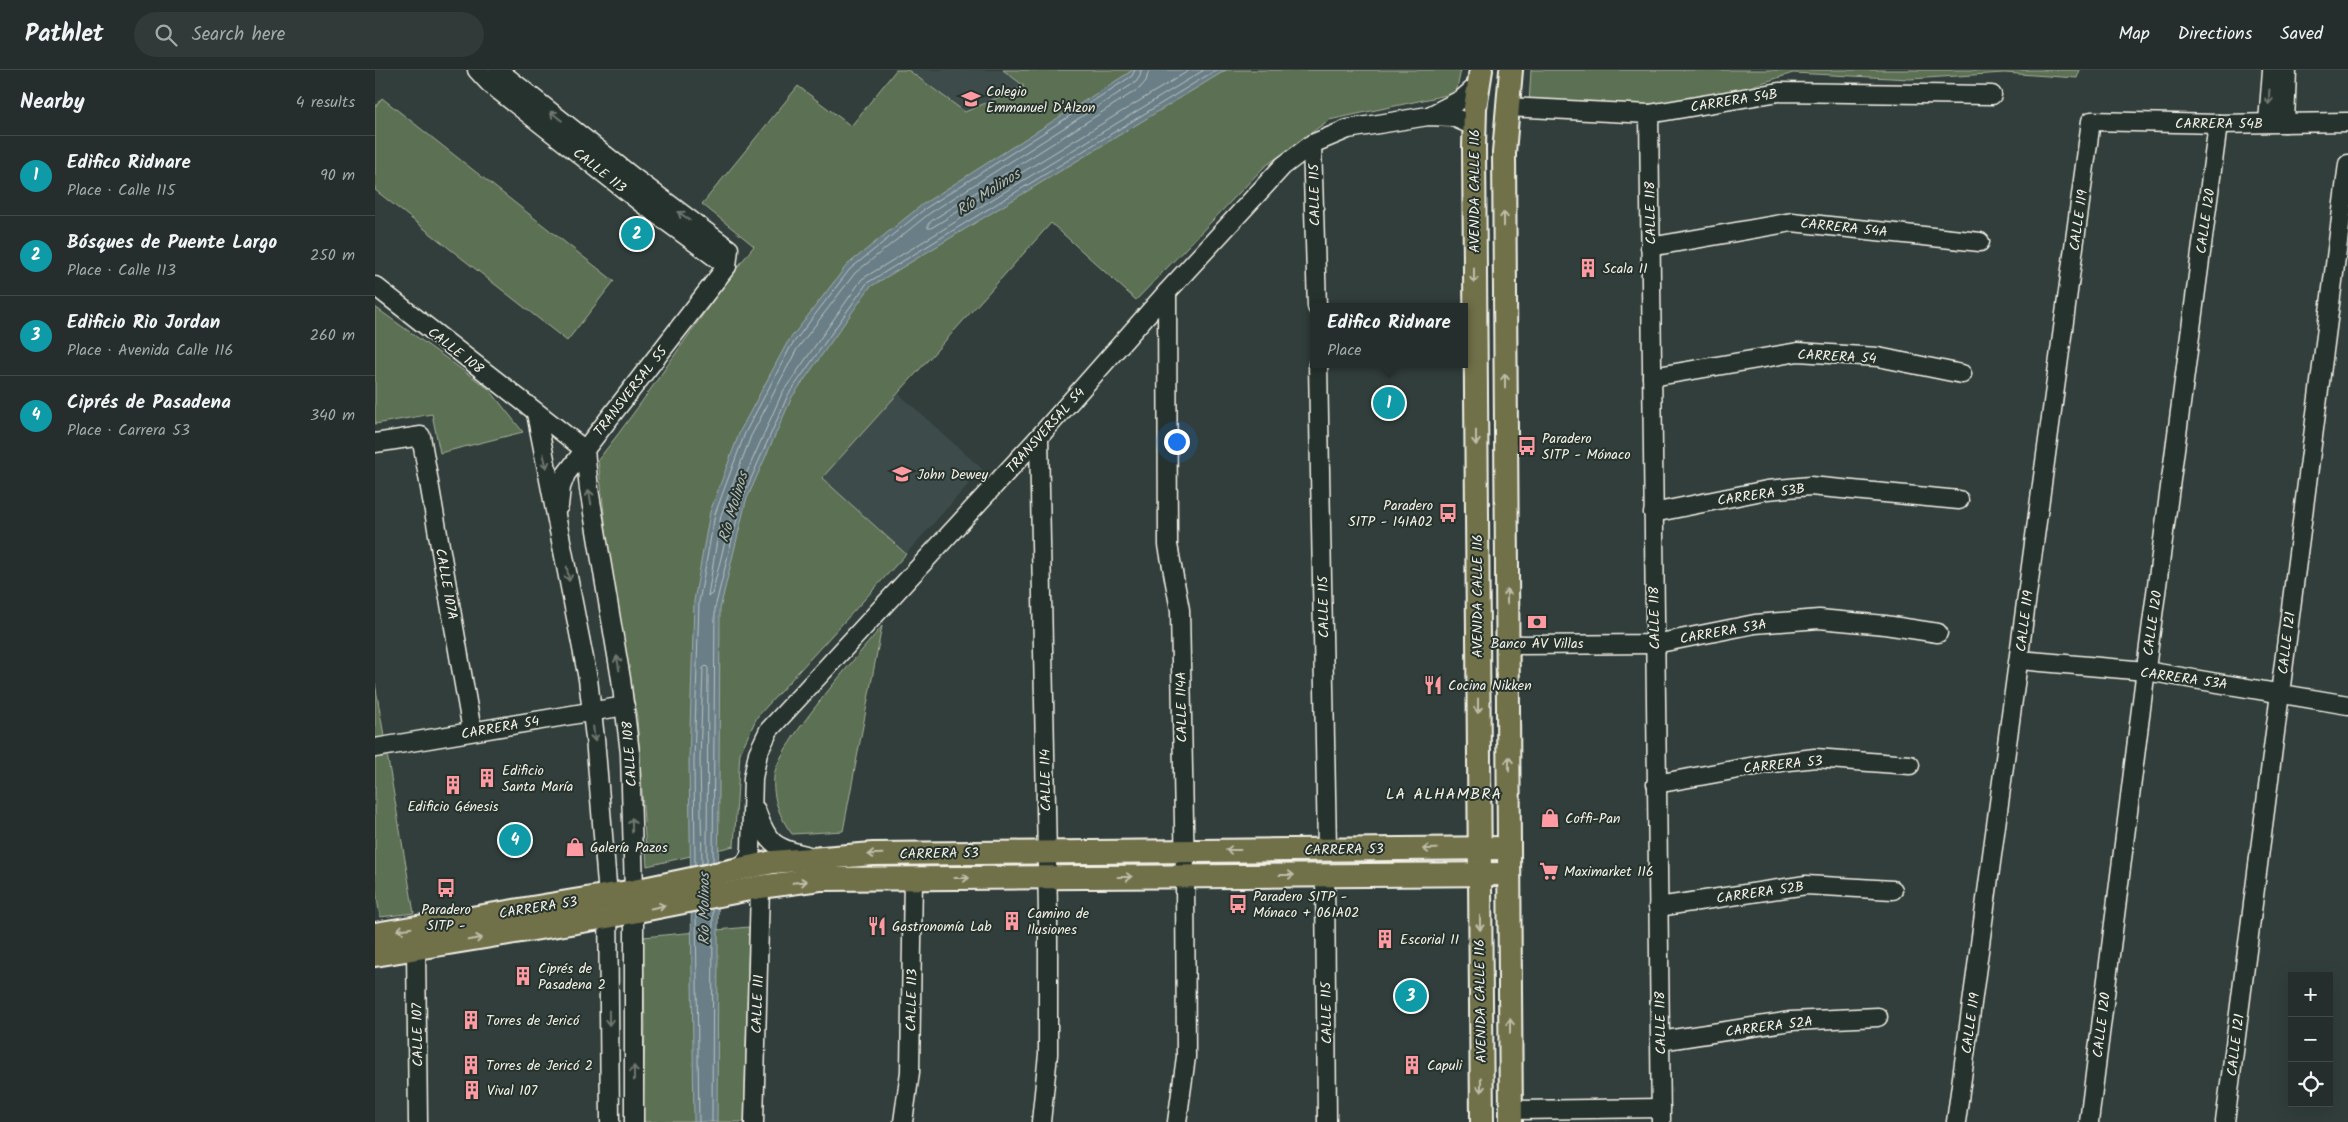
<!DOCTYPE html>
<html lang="en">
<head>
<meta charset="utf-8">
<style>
	body { margin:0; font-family:Kalam,sans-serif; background:#313a38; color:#f1f3f6 }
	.controls { position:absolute; right:15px; bottom:15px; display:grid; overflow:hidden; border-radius:0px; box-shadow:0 5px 20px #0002 }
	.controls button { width:45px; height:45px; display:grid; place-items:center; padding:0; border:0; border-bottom:1px solid #424a48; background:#252e2c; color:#f1f3f6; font:25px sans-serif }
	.you { position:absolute; left:801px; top:371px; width:18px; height:18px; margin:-12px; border:4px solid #fff; border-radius:50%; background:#1a73e8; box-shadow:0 0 0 8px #1a73e833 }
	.badge { display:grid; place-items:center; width:32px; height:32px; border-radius:50%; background:#8c9099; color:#fff; font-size:16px; font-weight:700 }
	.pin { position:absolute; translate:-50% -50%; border:2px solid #fff; box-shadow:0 1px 5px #0006 }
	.popup { position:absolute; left:935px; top:233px; width:158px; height:65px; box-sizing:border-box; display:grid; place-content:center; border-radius:0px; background:#252e2c; filter:drop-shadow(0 1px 4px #0005); font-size:16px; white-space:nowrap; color:#a3a8a9 }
	.popup b { font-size:19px; color:#f1f3f6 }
	.popup::after { content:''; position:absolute; left:50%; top:100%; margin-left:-10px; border:10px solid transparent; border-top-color:#252e2c }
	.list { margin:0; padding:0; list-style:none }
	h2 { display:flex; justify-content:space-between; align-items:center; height:65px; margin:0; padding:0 20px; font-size:21px }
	h2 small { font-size:16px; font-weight:400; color:#a3a8a9 }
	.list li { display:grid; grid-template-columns:32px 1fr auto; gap:15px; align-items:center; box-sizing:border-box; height:80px; padding:0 20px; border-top:1px solid #424a48 }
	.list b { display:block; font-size:19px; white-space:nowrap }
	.list p { margin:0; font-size:16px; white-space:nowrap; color:#a3a8a9 }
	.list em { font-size:16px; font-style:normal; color:#a3a8a9 }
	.icon { flex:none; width:28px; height:28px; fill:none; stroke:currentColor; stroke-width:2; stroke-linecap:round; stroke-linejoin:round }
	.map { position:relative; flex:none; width:1973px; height:1052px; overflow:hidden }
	header { display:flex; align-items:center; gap:30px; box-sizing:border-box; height:70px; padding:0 25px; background:#252e2c; border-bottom:1px solid #424a48 }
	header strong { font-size:24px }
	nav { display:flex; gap:28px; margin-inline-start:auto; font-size:18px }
	.search { width:350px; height:45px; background:#313a38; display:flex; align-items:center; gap:12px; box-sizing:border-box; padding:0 18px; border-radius:28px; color:#a3a8a9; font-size:19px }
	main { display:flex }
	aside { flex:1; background:#252e2c }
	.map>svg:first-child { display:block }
	.built { fill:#3e4c4c }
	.green { fill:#5c6f52; stroke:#a8b09d }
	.water { fill:#697e86; stroke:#a1acad }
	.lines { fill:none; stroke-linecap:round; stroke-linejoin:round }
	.shore { stroke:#bcc3c1; stroke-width:1 }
	.minor-casing { stroke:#f4f1e8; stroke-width:21 }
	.major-casing { stroke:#f4f1e8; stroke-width:26 }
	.minor { stroke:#26332d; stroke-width:18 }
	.major { stroke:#6f704a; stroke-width:22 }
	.oneway { stroke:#6e766e }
	.oneway2 { stroke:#bfbda9 }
	.labels { text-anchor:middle; stroke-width:4; stroke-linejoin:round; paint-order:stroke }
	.poi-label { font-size:14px; fill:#f4f1e8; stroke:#26332d; text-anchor:start }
	.street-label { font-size:14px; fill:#f4f1e8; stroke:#26332d }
	.water-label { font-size:15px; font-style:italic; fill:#b5bdbc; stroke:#26332d }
	.quarter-label { font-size:16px; letter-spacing:1px; fill:#f4f1e8; stroke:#26332d }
</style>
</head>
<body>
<header>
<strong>Pathlet</strong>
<div class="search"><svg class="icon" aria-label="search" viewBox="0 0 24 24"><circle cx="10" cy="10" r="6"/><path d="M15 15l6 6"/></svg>Search here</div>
<nav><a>Map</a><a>Directions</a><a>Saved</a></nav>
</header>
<main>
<aside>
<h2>Nearby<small>4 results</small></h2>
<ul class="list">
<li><span class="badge" style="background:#0f9aa8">1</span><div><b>Edifico Ridnare</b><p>Place · Calle 115</p></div><em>90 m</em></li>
<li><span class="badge" style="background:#0f9aa8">2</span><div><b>Bósques de Puente Largo</b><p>Place · Calle 113</p></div><em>250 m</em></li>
<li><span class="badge" style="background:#0f9aa8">3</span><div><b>Edificio Rio Jordan</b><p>Place · Avenida Calle 116</p></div><em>260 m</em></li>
<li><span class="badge" style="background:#0f9aa8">4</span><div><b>Ciprés de Pasadena</b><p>Place · Carrera 53</p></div><em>340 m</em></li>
</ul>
</aside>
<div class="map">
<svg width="1973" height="1052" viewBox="0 0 1973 1052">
	<rect width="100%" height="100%" fill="#313e3b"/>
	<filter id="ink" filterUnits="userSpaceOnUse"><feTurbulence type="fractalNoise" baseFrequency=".02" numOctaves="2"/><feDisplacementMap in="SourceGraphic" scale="10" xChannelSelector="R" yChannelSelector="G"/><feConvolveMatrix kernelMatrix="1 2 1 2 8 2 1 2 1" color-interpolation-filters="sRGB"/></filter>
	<g filter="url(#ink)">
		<g class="built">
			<path d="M534,0h127l-11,16 -61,26z"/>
			<path d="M523,323l84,76 -76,85 -84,-76z"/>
		</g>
		<g class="green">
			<path d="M521,0h12l57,42 59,-26 -21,-16h458l-5,23 -127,27 -65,47 -128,133 -85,-77 -229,255 84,76 -149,163 -17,36 -6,93 -87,20 -10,-149 -26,-143 -13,-114c55,-69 101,-145 156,-214l-52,-42 96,-118 53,40z"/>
			<path d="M1156,0h549l-3,8 -73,-5 -94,6 -117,-6 -91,29 -61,7 -112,-5z"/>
			<path d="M7,28l232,183 -47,60 -192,-151v-83z"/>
			<path d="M0,237l114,82 34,43 -83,21 -8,-39 -57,10z"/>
			<path d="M507,556l-39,205 -51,3c-12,-16 -20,-36 -18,-57 2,-31 85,-122 108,-151z"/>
			<path d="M0,613l39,230 -34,4 -5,-32z"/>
			<path d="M374,857l-5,195h-101l2,-97 -2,-88z"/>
		</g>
		<path class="water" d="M758,0h93l-356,217 -78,110 -46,104 -26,108 -3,513h-23l-5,-361 5,-160 16,-89 30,-81 47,-88 60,-78 76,-61z"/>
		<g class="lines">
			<g class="shore">
				<path d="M766,0l-1,6 -4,6 -206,131 -75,60 -58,76 -46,87 -30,79 -13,81 4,-2 24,-97 46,-104 80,-114 342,-209"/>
				<path d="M774,0l-3,11 -6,7 -206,131 -6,5v4h3l259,-158"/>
				<path d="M338,792l2,-254 27,-109 46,-104 79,-112 349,-213"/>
				<path d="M327,794l-2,-103 3,-93 3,-2 2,2 -1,195"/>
				<path d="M320,795l-1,-104 5,-159 16,-88 30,-81 46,-87 59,-77 76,-61 206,-132 3,-6"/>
				<path d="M321,842l3,210"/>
				<path d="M337,1052l1,-213"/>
			</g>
			<g class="minor-casing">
				<g id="minor">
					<path d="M102,0l12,13 151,119 87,64"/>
					<path d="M123,0l135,107 96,72 -2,17 -161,208 -5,13 -2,19"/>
					<path d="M1131,37l143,7 130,-22 213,3"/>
					<path d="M1274,44l12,1008"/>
					<path d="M1056,45l31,-16 16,-14"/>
					<path d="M1893,53l4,-53"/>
					<path d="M1910,53l2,-53"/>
					<path d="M937,74l5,163"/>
					<path d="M1275,177l142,-25 188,20"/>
					<path d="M0,216l210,164 4,39 32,190 9,74 4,138v231"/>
					<path d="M792,222l1,253 12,65 5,266 1,181 -9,65"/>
					<path d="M943,294l9,485"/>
					<path d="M1277,307l146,-25 80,5 84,17"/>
					<path d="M161,343l52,266 7,59 13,158 2,226"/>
					<path d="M664,367l9,475v142l-7,68"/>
					<path d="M0,373l46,-7 51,295"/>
					<path d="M1278,443l114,-23 43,-4 149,14"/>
					<path d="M1133,575l147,-1 100,-20 64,-5 66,6 53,8"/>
					<path d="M1644,590l127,11 202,34"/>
					<path d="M0,678l250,-42"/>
					<path d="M1281,714l116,-21 43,-5 95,7"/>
					<path d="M381,740c11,32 17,38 50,45"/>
					<path d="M366,799l8,-12 2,-8 2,-71 5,-25 11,-23 270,-293 128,-145 116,-126 29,-22 36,-15 80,-13 25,1 21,9"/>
					<path d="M950,805l2,247"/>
					<path d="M1283,837l148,-22 87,5"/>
					<path d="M41,879l2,173"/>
					<path d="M1285,971l131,-20 87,-4"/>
					<path d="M1136,1040l150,-2"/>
					<path d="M379,1052l6,-235"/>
					<path d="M528,1052l7,-50 3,-194"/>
					<path d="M1581,1052l135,-1001 127,3 130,-2"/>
					<path d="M1714,1052l58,-461 71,-537"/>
					<path d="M1850,1052l123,-958"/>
				</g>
			</g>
			<g class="major-casing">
				<g id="major">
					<path d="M1106,0l-6,38 -1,40 8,974"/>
					<path d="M1136,0l-7,83 7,969"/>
					<path d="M0,864l259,-43 139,-29 100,-8 636,-6"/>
					<path d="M0,885l232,-38 153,-30 60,-8 689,-5"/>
				</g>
			</g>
			<use href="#minor" class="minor"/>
			<use href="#major" class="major"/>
		</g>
		<defs><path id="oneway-shaft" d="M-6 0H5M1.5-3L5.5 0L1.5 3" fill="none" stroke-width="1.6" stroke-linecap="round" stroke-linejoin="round" transform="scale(1.25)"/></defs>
		<g class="oneway">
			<use href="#oneway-shaft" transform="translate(1894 27) rotate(93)"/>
			<use href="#oneway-shaft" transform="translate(181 46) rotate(-141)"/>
			<use href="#oneway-shaft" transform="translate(309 146) rotate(-145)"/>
			<use href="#oneway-shaft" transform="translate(170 391) rotate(77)"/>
			<use href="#oneway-shaft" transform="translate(215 427) rotate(-100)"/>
			<use href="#oneway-shaft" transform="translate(193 504) rotate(80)"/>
			<use href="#oneway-shaft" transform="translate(243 593) rotate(-100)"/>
			<use href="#oneway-shaft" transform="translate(219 664) rotate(84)"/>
			<use href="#oneway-shaft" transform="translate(257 755) rotate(-91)"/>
			<use href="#oneway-shaft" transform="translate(234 948) rotate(89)"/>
			<use href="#oneway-shaft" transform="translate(259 1003) rotate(-90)"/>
		</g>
		<g class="oneway2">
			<use href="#oneway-shaft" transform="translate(1129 149) rotate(-90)"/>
			<use href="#oneway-shaft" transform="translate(1099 206) rotate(90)"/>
			<use href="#oneway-shaft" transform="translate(1130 311) rotate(-90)"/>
			<use href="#oneway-shaft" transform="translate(1101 368) rotate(90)"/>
			<use href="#oneway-shaft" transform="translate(1132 526) rotate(-90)"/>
			<use href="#oneway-shaft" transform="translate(1103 636) rotate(90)"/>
			<use href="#oneway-shaft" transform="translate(1134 694) rotate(-90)"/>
			<use href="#oneway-shaft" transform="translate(1055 779) rotate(179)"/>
			<use href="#oneway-shaft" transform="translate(858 780) rotate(180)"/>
			<use href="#oneway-shaft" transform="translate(500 784) rotate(178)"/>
			<use href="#oneway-shaft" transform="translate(912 805)"/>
			<use href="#oneway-shaft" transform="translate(750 807)"/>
			<use href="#oneway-shaft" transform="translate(587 808)"/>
			<use href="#oneway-shaft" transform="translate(425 812) rotate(-6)"/>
			<use href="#oneway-shaft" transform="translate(283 837) rotate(-12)"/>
			<use href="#oneway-shaft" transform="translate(1105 853) rotate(89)"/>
			<use href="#oneway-shaft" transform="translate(29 859) rotate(171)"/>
			<use href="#oneway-shaft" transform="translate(100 869) rotate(-9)"/>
			<use href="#oneway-shaft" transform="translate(1135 956) rotate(-90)"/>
			<use href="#oneway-shaft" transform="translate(1106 1015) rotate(89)"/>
		</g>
	</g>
	<defs>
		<g id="school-bare" transform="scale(1.5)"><path d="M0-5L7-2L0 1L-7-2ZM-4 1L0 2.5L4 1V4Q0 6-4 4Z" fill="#ff9aa2" stroke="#26332d" stroke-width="2.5" paint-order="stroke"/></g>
		<g id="building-bare" transform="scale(1.5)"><path d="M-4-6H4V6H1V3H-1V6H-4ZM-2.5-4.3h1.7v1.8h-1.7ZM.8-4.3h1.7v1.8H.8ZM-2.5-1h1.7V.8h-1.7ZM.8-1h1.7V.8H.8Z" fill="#ff9aa2" stroke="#26332d" stroke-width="2.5" paint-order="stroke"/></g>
		<g id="bus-bare" transform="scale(1.5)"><path d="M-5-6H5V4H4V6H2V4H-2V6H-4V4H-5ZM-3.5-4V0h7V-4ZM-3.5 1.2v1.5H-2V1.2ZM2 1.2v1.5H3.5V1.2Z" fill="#ff9aa2" stroke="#26332d" stroke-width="2.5" paint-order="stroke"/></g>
		<g id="bank-bare" transform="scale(1.5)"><path d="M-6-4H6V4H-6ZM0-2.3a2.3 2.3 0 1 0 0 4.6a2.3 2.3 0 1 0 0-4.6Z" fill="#ff9aa2" stroke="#26332d" stroke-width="2.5" paint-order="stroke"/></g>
		<g id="restaurant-bare" transform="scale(1.5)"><path d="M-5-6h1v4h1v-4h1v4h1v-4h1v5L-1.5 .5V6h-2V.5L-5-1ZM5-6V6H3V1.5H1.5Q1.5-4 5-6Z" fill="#ff9aa2" stroke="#26332d" stroke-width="2.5" paint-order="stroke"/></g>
		<g id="shop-bare" transform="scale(1.5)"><path d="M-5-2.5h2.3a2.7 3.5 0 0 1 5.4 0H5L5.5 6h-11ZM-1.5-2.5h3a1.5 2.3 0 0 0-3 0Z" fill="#ff9aa2" stroke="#26332d" stroke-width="2.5" paint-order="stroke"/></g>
		<g id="supermarket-bare" transform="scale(1.5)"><path d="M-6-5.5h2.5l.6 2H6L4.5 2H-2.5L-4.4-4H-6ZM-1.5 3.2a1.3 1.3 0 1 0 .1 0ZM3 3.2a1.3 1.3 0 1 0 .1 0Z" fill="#ff9aa2" stroke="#26332d" stroke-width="2.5" paint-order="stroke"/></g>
	</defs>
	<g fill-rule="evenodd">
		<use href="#school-bare" x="596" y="29"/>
		<use href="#building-bare" x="1213" y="198"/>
		<use href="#bus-bare" x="1152" y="376"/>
		<use href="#school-bare" x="527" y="404"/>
		<use href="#bus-bare" x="1073" y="443"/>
		<use href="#bank-bare" x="1162" y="552"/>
		<use href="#restaurant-bare" x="1058" y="615"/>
		<use href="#building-bare" x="112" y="708"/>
		<use href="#building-bare" x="78" y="715"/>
		<use href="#shop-bare" x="1175" y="748"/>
		<use href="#shop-bare" x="200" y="777"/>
		<use href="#supermarket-bare" x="1174" y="801"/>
		<use href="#bus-bare" x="71" y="818"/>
		<use href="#bus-bare" x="863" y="834"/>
		<use href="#building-bare" x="637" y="851"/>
		<use href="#restaurant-bare" x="502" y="856"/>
		<use href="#building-bare" x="1010" y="869"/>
		<use href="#building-bare" x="148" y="906"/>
		<use href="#building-bare" x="96" y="950"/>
		<use href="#building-bare" x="96" y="995"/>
		<use href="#building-bare" x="1037" y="995"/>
		<use href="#building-bare" x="97" y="1020"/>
	</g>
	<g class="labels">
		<g class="poi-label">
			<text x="611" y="26">Colegio<tspan x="611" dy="16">Emmanuel D'Alzon</tspan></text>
			<text x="1228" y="203">Scala II</text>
			<text x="1167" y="373">Paradero<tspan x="1167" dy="16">SITP - Mónaco</tspan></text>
			<text x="542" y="409">John Dewey</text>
			<text x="1058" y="440" text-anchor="end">Paradero<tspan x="1058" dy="16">SITP - 141A02</tspan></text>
			<text x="1162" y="578" text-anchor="middle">Banco AV Villas</text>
			<text x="1073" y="620">Cocina Nikken</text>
			<text x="127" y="705">Edificio<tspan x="127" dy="16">Santa María</tspan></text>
			<text x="78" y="741" text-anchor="middle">Edificio Génesis</text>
			<text x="1190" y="753">Coffi-Pan</text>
			<text x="215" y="782">Galería Pazos</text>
			<text x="1189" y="806">Maximarket 116</text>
			<text x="878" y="831">Paradero SITP -<tspan x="878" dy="16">Mónaco + 061A02</tspan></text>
			<text x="71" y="844" text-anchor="middle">Paradero<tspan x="71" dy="16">SITP -</tspan></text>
			<text x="652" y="848">Camino de<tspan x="652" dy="16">Ilusiones</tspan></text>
			<text x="517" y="861">Gastronomía Lab</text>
			<text x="1025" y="874">Escorial II</text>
			<text x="163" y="903">Ciprés de<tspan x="163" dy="16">Pasadena 2</tspan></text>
			<text x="111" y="955">Torres de Jericó</text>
			<text x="111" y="1000">Torres de Jericó 2</text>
			<text x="1052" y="1000">Capuli</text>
			<text x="112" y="1025">Vival 107</text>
		</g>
		<g class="street-label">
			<text transform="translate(1359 30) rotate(-9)" y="5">CARRERA 54B</text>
			<text x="1844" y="58">CARRERA 54B</text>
			<text transform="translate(225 100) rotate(38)" y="5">CALLE 113</text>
			<text transform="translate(1099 121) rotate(-90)" y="5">AVENIDA CALLE 116</text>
			<text transform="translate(939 125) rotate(-91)" y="5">CALLE 115</text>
			<text transform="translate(1275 143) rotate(-91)" y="5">CALLE 118</text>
			<text transform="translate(1703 150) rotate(-82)" y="5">CALLE 119</text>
			<text transform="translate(1830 151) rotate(-82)" y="5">CALLE 120</text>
			<text transform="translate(1469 157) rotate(6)" y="5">CARRERA 54A</text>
			<text transform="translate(81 280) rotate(38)" y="5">CALLE 108</text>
			<text transform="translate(1462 286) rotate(3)" y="5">CARRERA 54</text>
			<text transform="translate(255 321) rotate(-52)" y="5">TRANSVERSAL 55</text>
			<text transform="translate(670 360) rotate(-48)" y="5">TRANSVERSAL 54</text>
			<text transform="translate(1386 424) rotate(-8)" y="5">CARRERA 53B</text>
			<text transform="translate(72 514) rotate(80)" y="5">CALLE 107A</text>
			<text transform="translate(1102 526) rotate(-90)" y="5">AVENIDA CALLE 116</text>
			<text transform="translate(948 537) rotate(-91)" y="5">CALLE 115</text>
			<text transform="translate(1279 548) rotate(-91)" y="5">CALLE 118</text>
			<text transform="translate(1649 551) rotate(-83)" y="5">CALLE 119</text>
			<text transform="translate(1777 553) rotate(-82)" y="5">CALLE 120</text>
			<text transform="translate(1348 561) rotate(-10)" y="5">CARRERA 53A</text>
			<text transform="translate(1911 573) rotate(-83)" y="5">CALLE 121</text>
			<text transform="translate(1809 608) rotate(8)" y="5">CARRERA 53A</text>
			<text transform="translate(806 637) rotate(-91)" y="5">CALLE 114A</text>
			<text transform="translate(125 657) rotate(-10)" y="5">CARRERA 54</text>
			<text transform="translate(254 684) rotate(-94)" y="5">CALLE 108</text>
			<text transform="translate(1408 694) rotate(-6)" y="5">CARRERA 53</text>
			<text transform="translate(670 710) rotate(-91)" y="5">CALLE 114</text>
			<text transform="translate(969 779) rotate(-1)" y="5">CARRERA 53</text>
			<text transform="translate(564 783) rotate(-1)" y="5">CARRERA 53</text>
			<text transform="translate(1385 822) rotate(-8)" y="5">CARRERA 52B</text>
			<text transform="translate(163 837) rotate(-9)" y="5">CARRERA 53</text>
			<text transform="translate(536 930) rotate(-89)" y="5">CALLE 113</text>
			<text transform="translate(1105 931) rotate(-91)" y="5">AVENIDA CALLE 116</text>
			<text transform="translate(382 934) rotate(-88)" y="5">CALLE 111</text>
			<text transform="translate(951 943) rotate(-91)" y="5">CALLE 115</text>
			<text transform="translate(1285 953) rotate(-91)" y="5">CALLE 118</text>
			<text transform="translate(1595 953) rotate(-82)" y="5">CALLE 119</text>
			<text transform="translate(1726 955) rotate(-83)" y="5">CALLE 120</text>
			<text transform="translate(1394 956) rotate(-7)" y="5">CARRERA 52A</text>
			<text transform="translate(42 965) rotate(-91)" y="5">CALLE 107</text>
			<text transform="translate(1860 975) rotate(-83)" y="5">CALLE 121</text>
		</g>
		<g class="water-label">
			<text transform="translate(613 122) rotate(-33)" y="5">Río Molinos</text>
			<text transform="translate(358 437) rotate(-74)" y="5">Río Molinos</text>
			<text transform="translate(329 839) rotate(-90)" y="5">Río Molinos</text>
		</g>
		<g class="quarter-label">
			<text x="1069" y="729">LA ALHAMBRA</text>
		</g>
	</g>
</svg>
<div class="controls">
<button>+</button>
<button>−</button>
<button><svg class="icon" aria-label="locate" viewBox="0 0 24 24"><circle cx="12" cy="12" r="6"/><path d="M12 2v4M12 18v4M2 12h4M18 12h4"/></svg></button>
</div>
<div class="you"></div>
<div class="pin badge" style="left:1014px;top:333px;background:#0f9aa8">1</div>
<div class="popup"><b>Edifico Ridnare</b>Place</div>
<div class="pin badge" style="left:262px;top:164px;background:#0f9aa8">2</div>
<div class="pin badge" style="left:1036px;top:926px;background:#0f9aa8">3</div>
<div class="pin badge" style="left:140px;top:770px;background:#0f9aa8">4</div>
</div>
</main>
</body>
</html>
